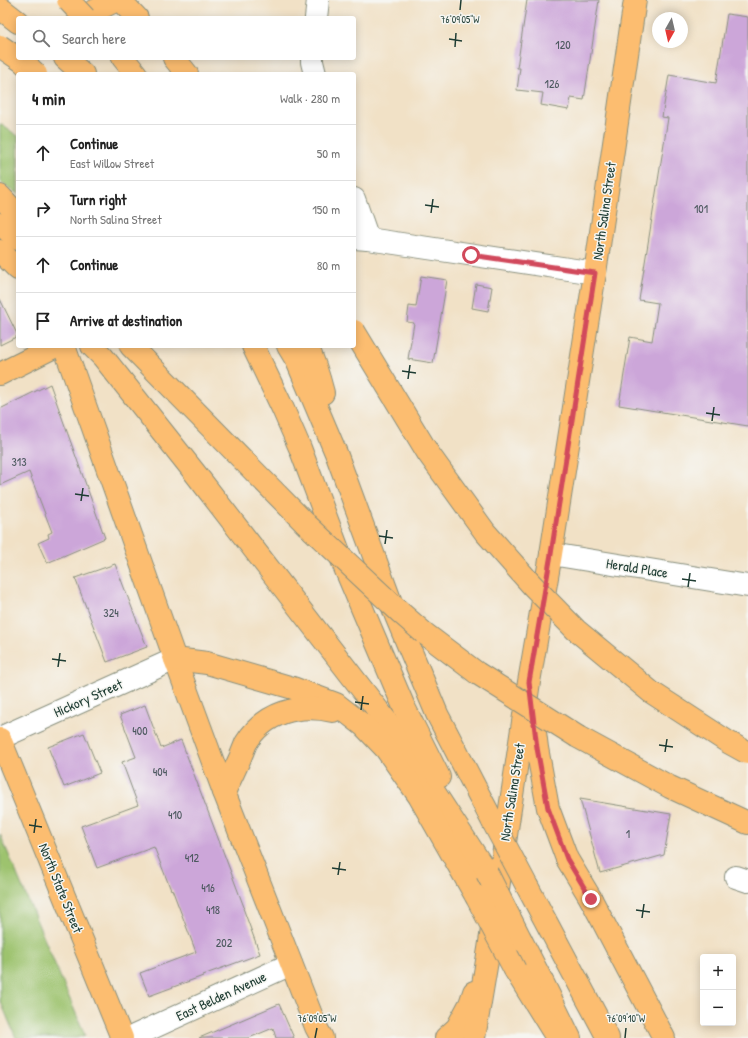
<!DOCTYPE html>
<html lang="en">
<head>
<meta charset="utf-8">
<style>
	body { margin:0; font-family:"Patrick Hand",sans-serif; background:#f6f6f6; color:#222 }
	.controls { position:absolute; right:12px; bottom:12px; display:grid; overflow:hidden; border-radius:4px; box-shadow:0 2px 10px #0003 }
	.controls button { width:36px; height:36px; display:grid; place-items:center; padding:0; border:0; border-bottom:1px solid #e0e0e0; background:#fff; color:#222; font:20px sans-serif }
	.compass { position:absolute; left:652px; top:12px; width:36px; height:36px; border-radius:50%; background:#fff; box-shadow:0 2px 10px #0003; rotate:188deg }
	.stop { position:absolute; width:12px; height:12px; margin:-9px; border:3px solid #d1495b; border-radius:50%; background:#fff }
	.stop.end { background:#d1495b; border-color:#fff; box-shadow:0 1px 4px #0008 }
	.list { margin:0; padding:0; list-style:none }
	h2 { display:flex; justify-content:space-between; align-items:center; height:52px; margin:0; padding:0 16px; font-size:17px }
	h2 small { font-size:13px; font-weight:400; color:#767676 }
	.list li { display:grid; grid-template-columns:26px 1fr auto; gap:12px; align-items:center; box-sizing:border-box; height:56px; padding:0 16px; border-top:1px solid #e0e0e0 }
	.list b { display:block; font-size:15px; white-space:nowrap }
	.list p { margin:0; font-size:13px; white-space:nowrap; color:#767676 }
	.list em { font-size:13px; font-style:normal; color:#767676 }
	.icon { flex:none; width:22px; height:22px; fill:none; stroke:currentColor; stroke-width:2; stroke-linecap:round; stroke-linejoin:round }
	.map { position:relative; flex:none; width:748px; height:1038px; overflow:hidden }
	.search { position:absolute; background:#fff; box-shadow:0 2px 10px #0003; left:16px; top:16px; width:340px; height:44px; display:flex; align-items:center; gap:10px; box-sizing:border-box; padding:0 14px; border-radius:4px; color:#767676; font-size:15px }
	.panel { position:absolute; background:#fff; box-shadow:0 2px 10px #0003; left:16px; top:72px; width:340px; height:276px; border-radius:4px }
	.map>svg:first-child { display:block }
	.green { fill:#9dc36e; stroke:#5e8051 }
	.building { fill:#cca6d9 }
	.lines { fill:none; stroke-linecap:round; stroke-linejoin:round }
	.minor-casing { stroke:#888f7d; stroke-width:24 }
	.major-casing { stroke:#888f7d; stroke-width:24 }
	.highway-casing { stroke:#888f7d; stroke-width:24 }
	.minor { stroke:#fff; stroke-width:22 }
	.major { stroke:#fcbd6f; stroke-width:22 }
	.highway { stroke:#fcbd6f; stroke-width:22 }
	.highway-bridge-casing { stroke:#888f7d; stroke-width:24; stroke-linecap:butt }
	.highway-bridge { stroke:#fcbd6f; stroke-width:22 }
	.route { stroke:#d1495b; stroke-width:5 }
	.ticks { fill:none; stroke:#1f3d34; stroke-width:1.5 }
	.labels { text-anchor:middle; stroke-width:3; stroke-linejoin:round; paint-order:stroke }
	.number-label { font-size:12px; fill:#4a575d }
	.street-label { font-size:14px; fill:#1f3d34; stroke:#f6f6f2 }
	.ticks-label { font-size:10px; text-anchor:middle; fill:#1f3d34; stroke:#f6f6f2; stroke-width:3; stroke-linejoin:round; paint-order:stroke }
</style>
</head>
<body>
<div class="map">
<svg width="748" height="1038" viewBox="0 0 748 1038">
	<rect width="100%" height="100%" fill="#f6f6f2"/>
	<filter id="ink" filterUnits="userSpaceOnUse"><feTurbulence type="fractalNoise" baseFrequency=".025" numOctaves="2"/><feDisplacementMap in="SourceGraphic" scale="8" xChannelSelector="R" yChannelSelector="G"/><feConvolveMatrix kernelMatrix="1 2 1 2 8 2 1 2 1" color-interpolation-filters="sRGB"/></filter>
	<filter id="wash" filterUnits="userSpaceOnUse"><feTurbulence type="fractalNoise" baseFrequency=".012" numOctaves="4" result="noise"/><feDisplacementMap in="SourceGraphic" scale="16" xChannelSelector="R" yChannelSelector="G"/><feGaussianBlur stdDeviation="0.9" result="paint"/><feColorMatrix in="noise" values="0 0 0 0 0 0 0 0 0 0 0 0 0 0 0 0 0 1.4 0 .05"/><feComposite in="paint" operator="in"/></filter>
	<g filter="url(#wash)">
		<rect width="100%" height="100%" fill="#f1e1c6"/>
		<g class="green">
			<path d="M0,124l18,12v58l-18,-12z"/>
			<path d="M0,834l85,201 -9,3h-60l-16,-38z"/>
		</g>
		<g id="blocks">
			<g class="building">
				<path d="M527,0h72l-15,100 -13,-2 -2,12 -28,-5 2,-12 -26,-3 3,-22h-3z"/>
				<path d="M727,14l21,3v409l-129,-21 11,-68 22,4 6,-38 -19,-3 29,-182 -6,-1 7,-42 47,8z"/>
				<path d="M421,276l26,4 -14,83 -25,-4 6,-36 -7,-1 2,-16 7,1z"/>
				<path d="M476,284l16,3 -4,24 -16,-3z"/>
				<path d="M0,299l18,37 -18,9z"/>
				<path d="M50,384l55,154 -58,25 -9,-20 11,-5 -1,-4 4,-2 -23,-60 -29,13v-76z"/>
				<path d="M115,564l32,83 -40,15 -32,-84z"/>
				<path d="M145,705l16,43 20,-8 63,167 -1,1 17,46 -57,21v1l-54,20 -9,-23 56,-21 -24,-63 -1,1 -17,-43 -57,21 -16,-42 57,-21 -16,-43 14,-5 -16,-42z"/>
				<path d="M84,733l16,40 -36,14 -16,-40z"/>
				<path d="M580,799l91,15 -7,41 -64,18z"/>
				<path d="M279,1004l15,34h-18l-3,-10 -24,10h-50z"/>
			</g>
		</g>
	</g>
	<g filter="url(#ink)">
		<use href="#blocks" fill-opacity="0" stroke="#888f7d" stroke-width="1"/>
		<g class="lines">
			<g class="minor-casing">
				<g id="minor">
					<path d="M316,18l2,-18"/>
					<path d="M312,58v4l3,12"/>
					<path d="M354,199l14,40"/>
					<path d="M354,238l14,1 227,34"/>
					<path d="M551,554l197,32"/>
					<path d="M0,738l175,-79"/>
					<path d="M736,877l12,4"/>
					<path d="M130,1038l161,-74"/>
				</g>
			</g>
			<g class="major-casing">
				<g id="major">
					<path d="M80,18l37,-18"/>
					<path d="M64,346l111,313 49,133 92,235 6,11"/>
					<path d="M0,374l56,-28"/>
					<path d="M532,708l5,40 11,60 19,51 24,40"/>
					<path d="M0,739l122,299"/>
					<path d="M446,1038l11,-10 13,-24 4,-12"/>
					<path d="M474,1038l15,-89 40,-267 22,-128 44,-281 40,-273"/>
				</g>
			</g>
			<g class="highway-casing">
				<g id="highway">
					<path d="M120,0l17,18"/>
					<path d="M0,8l18,14"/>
					<path d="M65,58l18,16"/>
					<path d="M123,58l13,16"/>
					<path d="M174,58l13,16"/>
					<path d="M0,196l18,19"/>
					<path d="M0,224l18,15"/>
					<path d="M0,251l18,18"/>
					<path d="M92,346l11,11 92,116 200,259 92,141"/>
					<path d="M131,346l175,178"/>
					<path d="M253,346l30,63 17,39 45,120 59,139 35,70"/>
					<path d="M288,346l9,15 39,92 60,163 41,98 56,108"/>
					<path d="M307,346c7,15 12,31 16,47"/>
					<path d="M424,633l53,40"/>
					<path d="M175,659l32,4 86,25 43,16 27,21 23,24 33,47 57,100"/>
					<path d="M578,737l92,50 78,36"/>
					<path d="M224,792c6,-12 11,-23 16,-34 2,-5 4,-10 6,-15 19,-31 53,-40 87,-32"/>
					<path d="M528,888l80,150"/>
					<path d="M591,899l73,139"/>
					<path d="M521,940l23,45 26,53"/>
					<path d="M515,970l39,63"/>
				</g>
			</g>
			<use href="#minor" class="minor"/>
			<use href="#major" class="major"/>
			<use href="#highway" class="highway"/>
			<g class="highway-bridge-casing">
				<g id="highway-bridge">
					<path d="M68,0l17,18"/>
					<path d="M0,46l22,15 14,13"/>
					<path d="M354,331l74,122 57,79 47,53 44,45 75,62 77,50 20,11"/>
					<path d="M306,524l95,89 23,20"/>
					<path d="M477,673l101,64"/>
					<path d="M493,822l35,66"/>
					<path d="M487,873l34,67"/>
					<path d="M476,896l39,74"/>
				</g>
			</g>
			<use href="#highway-bridge" class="highway-bridge"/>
		</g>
	</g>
	<g class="lines" filter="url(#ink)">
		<path class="route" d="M471,255l124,18 -44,281 -22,128 8,66 11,60 19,51 24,40"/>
	</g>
	<path class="ticks" d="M460,10l1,-10M449,39l13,2M455,47l1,-14M425,205l14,2M431,213l2,-14M402,371l14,2M408,379l2,-14M706,413l14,2M712,421l2,-14M75,494l14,2M81,501l2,-13M379,536l14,2M385,544l2,-14M682,579l14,2M688,587l2,-14M52,659l14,2M58,667l2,-14M355,702l14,2M361,710l2,-14M659,745l14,2M665,752l2,-13M29,825l13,2M34,833l2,-14M332,868l14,2M338,875l2,-13M636,910l14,2M642,918l2,-14M315,1038l2,-10M625,1038l1,-10"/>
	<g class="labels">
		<g class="number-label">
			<text x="563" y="49">120</text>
			<text x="552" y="88">126</text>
			<text x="701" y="213">101</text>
			<text x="19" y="466">313</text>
			<text x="111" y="617">324</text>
			<text x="140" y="735">400</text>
			<text x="160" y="776">404</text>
			<text x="175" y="819">410</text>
			<text x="628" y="838">1</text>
			<text x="192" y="862">412</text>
			<text x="208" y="892">416</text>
			<text x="213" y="914">418</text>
			<text x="224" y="947">202</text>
		</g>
		<g class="street-label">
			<text transform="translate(604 211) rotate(-82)" y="5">North Salina Street</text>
			<text transform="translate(637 568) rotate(9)" y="5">Herald Place</text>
			<text transform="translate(88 698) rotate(-24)" y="5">Hickory Street</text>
			<text transform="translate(512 792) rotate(-81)" y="5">North Salina Street</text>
			<text transform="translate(61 888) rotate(68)" y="5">North State Street</text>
			<text transform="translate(221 996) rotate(-25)" y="5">East Belden Avenue</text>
		</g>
	</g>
	<g class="ticks-label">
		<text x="460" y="23">76°09'05"W</text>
		<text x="317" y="1022">76°09'05"W</text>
		<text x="626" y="1022">76°09'10"W</text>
	</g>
</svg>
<div class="controls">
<button>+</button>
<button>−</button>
</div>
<svg class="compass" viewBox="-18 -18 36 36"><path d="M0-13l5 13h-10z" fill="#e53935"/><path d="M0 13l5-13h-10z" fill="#767676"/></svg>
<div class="stop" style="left:471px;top:255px"></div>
<div class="stop end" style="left:591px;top:899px"></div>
<div class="search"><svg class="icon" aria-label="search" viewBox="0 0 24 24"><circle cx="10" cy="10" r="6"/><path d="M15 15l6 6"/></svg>Search here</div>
<section class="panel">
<h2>4 min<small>Walk · 280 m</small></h2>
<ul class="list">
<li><svg class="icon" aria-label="ahead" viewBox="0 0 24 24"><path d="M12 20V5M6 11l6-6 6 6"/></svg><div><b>Continue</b><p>East Willow Street</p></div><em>50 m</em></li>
<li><svg class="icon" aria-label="right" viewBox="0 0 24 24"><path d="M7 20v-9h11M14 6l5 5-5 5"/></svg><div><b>Turn right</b><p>North Salina Street</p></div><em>150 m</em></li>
<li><svg class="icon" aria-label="ahead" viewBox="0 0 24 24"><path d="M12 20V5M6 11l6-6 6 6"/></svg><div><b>Continue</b></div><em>80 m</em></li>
<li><svg class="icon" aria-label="arrive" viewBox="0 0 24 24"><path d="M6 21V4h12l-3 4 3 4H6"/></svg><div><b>Arrive at destination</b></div></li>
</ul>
</section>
</div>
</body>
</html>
